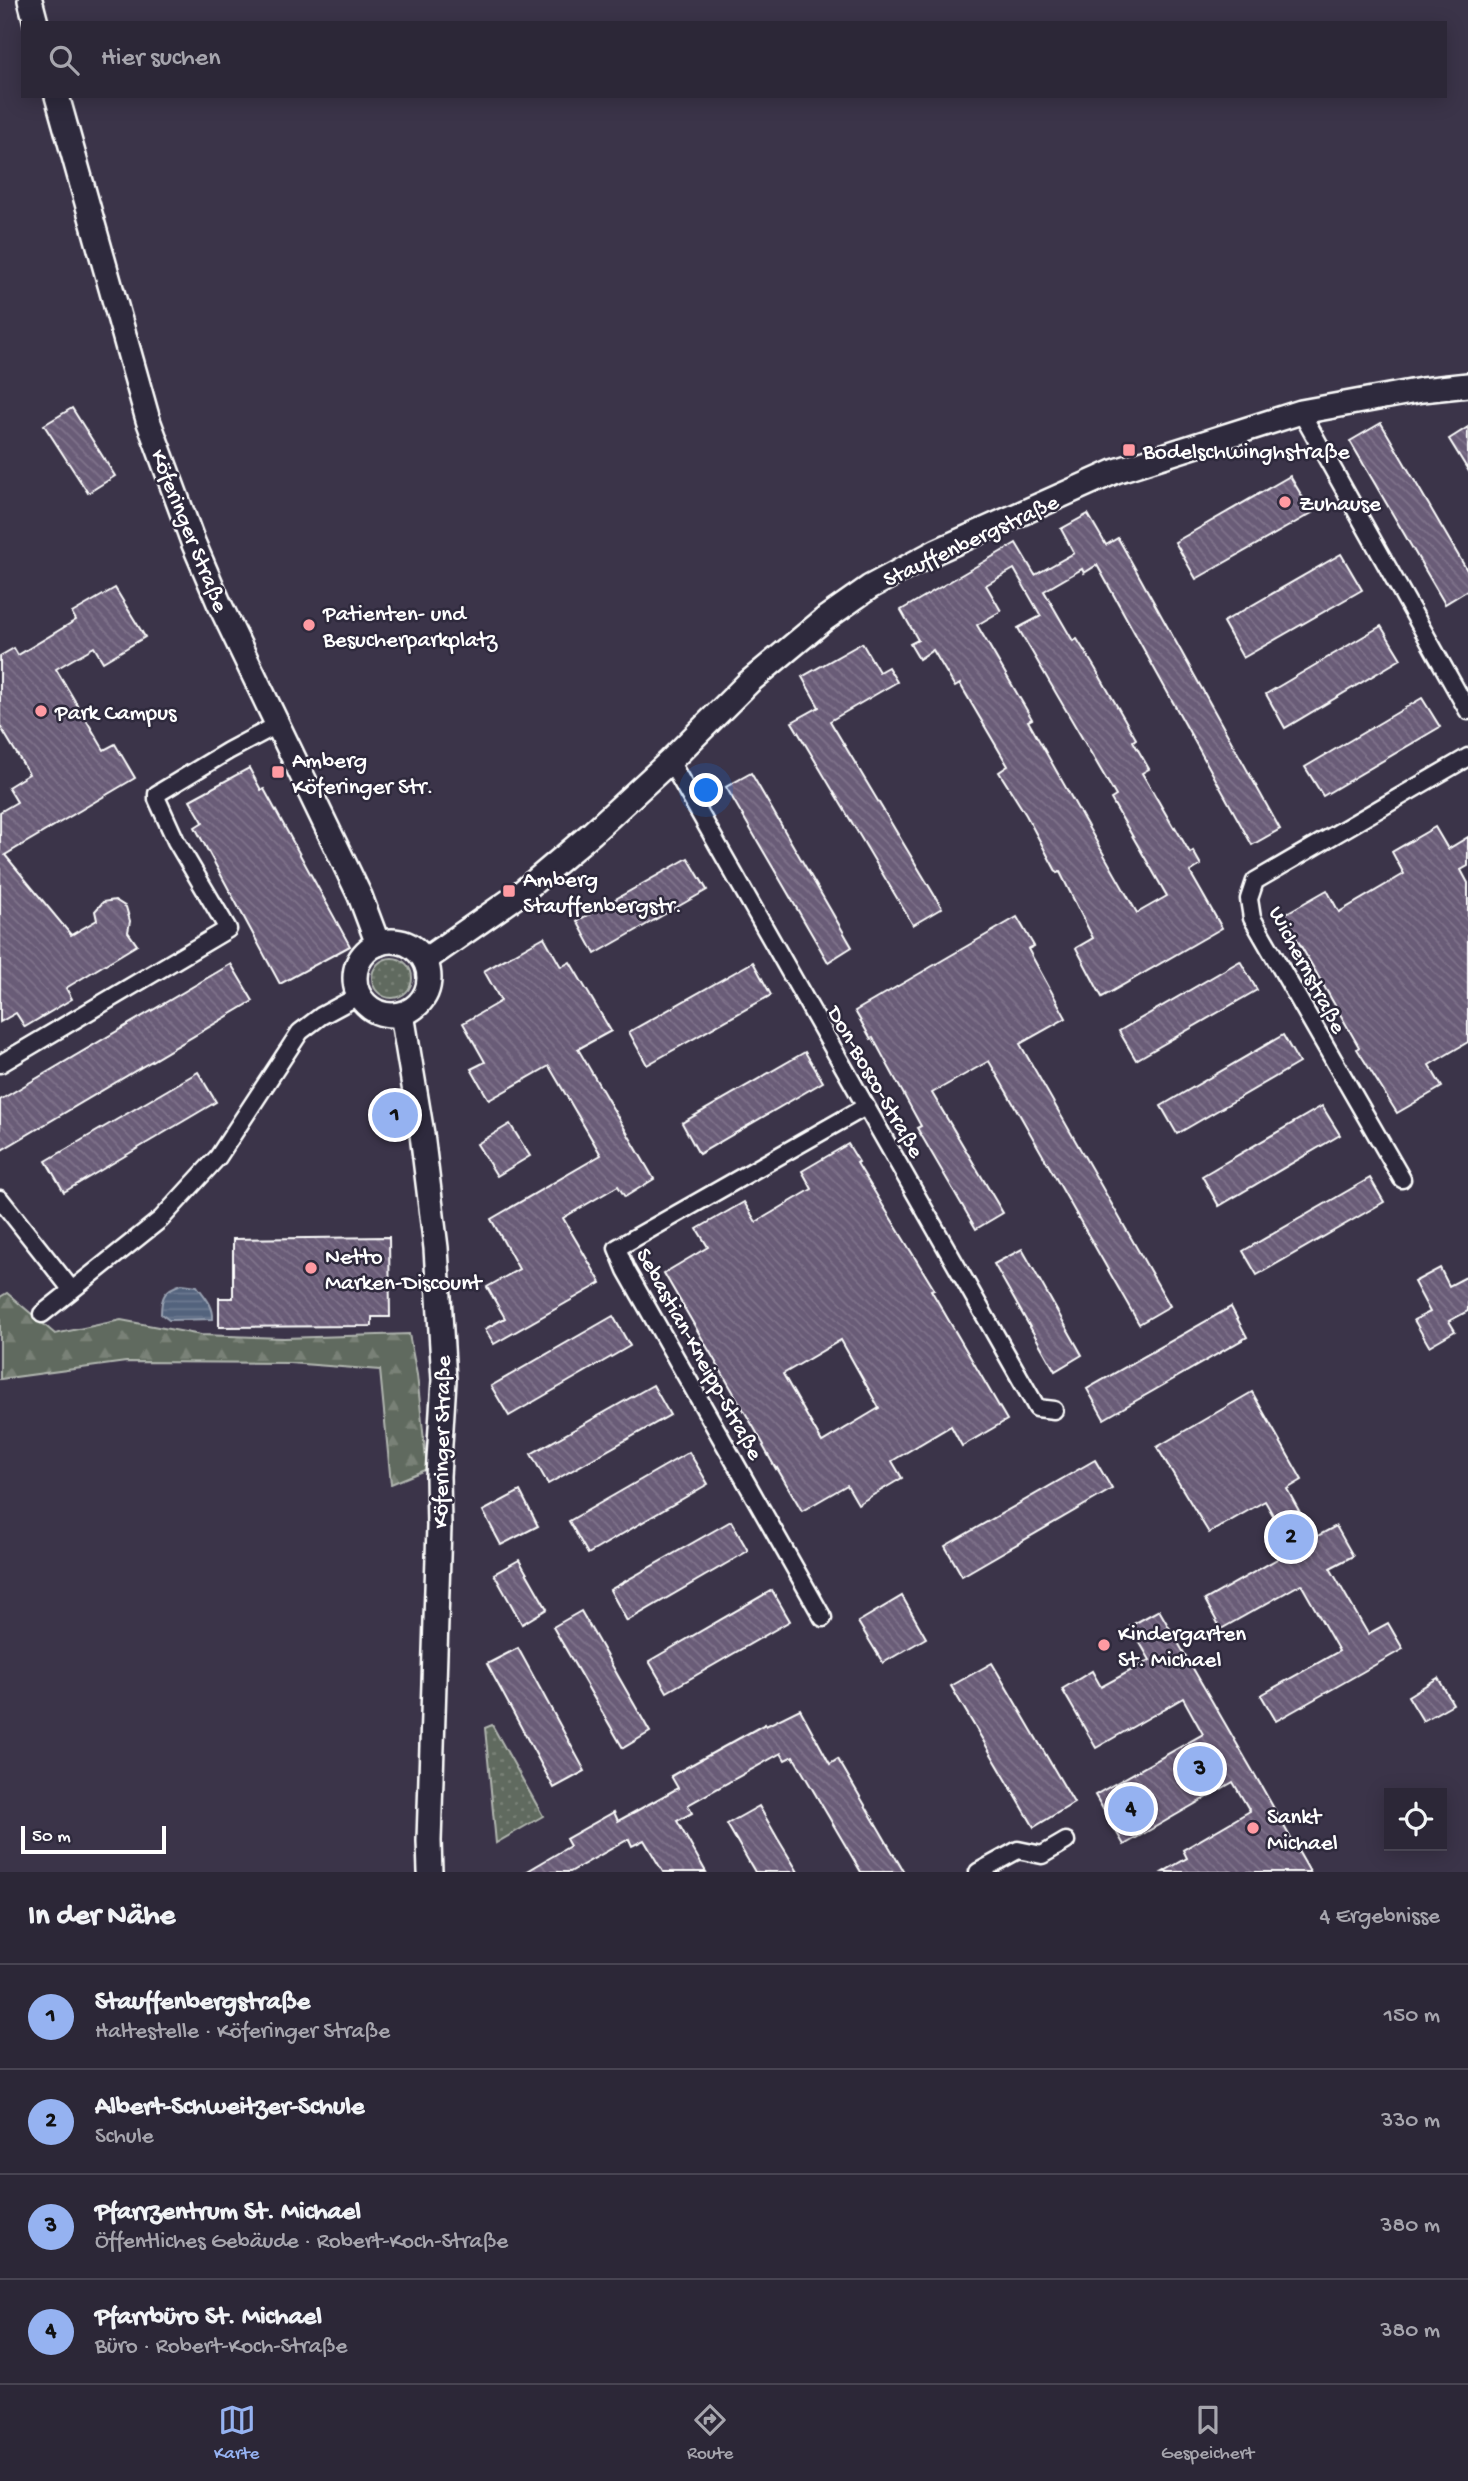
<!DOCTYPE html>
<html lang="de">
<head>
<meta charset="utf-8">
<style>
	body { margin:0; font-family:"Gochi Hand",sans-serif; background:#342f3f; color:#f1f3f6 }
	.controls { position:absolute; right:21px; bottom:21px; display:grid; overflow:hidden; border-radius:0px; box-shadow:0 4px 18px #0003 }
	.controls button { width:63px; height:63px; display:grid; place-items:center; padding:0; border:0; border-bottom:2px solid #484452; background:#2c2737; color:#f1f3f6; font:35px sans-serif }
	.scale { position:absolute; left:21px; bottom:18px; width:145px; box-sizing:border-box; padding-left:7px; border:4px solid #fff; border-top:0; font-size:19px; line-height:24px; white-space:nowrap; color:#fff; -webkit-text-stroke:5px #2f2a3d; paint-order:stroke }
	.you { position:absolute; left:707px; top:791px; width:24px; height:24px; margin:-18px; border:5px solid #fff; border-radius:50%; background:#1a73e8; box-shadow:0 0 0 10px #1a73e833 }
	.badge { display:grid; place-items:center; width:46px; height:46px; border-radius:50%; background:#95b2f1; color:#111; font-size:23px; font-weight:700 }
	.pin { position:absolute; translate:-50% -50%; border:4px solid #fff; box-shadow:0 2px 7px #0006 }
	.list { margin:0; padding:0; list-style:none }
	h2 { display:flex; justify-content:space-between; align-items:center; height:91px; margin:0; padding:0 28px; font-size:30px }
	h2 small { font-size:23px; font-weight:400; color:#a6a5ad }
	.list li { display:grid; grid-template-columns:46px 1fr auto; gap:21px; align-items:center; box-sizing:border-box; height:105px; padding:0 28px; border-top:2px solid #484452 }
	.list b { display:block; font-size:26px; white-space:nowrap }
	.list p { margin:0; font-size:23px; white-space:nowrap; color:#a6a5ad }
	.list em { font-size:23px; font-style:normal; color:#a6a5ad }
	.icon { flex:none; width:38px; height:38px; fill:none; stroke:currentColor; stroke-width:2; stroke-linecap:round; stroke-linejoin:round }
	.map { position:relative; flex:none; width:1468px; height:1872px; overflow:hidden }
	.search { position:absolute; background:#2c2737; box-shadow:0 4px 18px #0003; left:21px; right:21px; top:21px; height:77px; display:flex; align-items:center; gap:18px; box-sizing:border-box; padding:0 24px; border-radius:0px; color:#a6a5ad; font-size:26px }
	.sheet { height:511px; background:#2c2737 }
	nav { display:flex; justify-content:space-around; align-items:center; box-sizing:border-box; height:98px; border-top:2px solid #484452; background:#2c2737; font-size:19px; color:#a6a5ad }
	nav a { display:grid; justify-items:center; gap:4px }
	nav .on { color:#95b2f1 }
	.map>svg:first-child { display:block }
	.green { fill:url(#green-dots); stroke:#b0b5af; stroke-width:2 }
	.forest { fill:url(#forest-firs); stroke:#b0b5af; stroke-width:2 }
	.water { fill:url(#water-rules); stroke:#98a1b1; stroke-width:2 }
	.building { fill:url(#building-back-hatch); stroke:#fff; stroke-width:2; fill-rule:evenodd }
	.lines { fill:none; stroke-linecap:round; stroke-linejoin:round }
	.street-casing { stroke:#fff; stroke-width:21 }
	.secondary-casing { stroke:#fff; stroke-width:28 }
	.street { stroke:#2f2a3d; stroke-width:16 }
	.secondary { stroke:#2f2a3d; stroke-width:23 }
	.poi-dot { fill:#ff9aa2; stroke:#2f2a3d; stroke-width:2.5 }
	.labels { text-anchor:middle; stroke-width:5; stroke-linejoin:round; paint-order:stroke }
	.poi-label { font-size:23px; fill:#fff; stroke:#2f2a3d; text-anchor:start }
	.street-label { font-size:23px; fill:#fff; stroke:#2f2a3d }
</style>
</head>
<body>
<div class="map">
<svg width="1468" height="1872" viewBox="0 0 1468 1872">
	<defs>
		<pattern id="green-dots" width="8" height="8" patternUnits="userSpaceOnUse" patternTransform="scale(1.75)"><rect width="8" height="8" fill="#616b5f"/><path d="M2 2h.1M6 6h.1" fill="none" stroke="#798177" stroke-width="1.8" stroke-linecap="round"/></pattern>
		<pattern id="forest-firs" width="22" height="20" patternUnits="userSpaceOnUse" patternTransform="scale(1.75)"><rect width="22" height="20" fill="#616b5f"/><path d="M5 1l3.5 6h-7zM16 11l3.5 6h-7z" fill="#798177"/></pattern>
		<pattern id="water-rules" width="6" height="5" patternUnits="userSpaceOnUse" patternTransform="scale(1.75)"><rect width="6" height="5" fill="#53637d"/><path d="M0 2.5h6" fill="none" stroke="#6d7a90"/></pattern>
		<pattern id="building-back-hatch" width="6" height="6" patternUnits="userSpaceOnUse" patternTransform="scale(1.75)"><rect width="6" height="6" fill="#695b77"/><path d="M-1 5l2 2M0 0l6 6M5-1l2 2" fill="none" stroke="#80748b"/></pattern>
	</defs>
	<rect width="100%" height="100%" fill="#3b3449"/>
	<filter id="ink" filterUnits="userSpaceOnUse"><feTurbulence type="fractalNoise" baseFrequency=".0143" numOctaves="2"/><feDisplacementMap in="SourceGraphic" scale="14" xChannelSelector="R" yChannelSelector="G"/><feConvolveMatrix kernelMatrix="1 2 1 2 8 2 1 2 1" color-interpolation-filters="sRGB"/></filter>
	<g filter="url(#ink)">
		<g class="green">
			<circle cx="392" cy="978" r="20"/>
			<path d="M492,1725l51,91 -47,27 -11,-115z"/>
		</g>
		<path class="forest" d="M7,1293l48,41 66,-14 80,15 83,3 125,-4 8,41 10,94 -36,15 -11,-114 -91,-7 -163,-1 -126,17v-82z"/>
		<path class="water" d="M182,1284l15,2c8,11 17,20 16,33l-44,1 -8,-6c0,-18 4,-25 21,-30z"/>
		<g class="building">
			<path d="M72,408l43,68 -27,17 -44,-68z"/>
			<path d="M1381,423l87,149v18l-23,14 -95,-163z"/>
			<path d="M1468,427v43l-19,-31z"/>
			<path d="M1290,476l22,37 -116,66 -21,-37z"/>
			<path d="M1088,514l18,31 12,-7 162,291 -28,16 -155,-280 -13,8 -2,-4 -38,22 29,50 4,-2 18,29 41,71 -3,2 16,28 -7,4 32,55 1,-1 15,26 3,-2 8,14 -11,7 32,56 -120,69 -26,-49 17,-10 -33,-66 -3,1 -31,-58 -27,-43 9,-6 -48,-82 -5,3 -22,-37 -14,9 -9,-15 8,-4 -17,-30 115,-67 19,32 39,-22 -13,-24zM1014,569l27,47 -23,12 98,168 -5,3 56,97 -30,17 -109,-192 4,-2 -55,-94 24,-14 -15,-26z"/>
			<path d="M1341,554l21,36 -119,68 -20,-36z"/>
			<path d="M115,588l30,49 -42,25 -9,-15 -38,22 48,81 11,-6 20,34 -130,77 66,80 26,-15 -2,-9 8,-9 12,-2 11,7 4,14 -2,11 9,13 -71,43 6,11 -47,28 -9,-14 -16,9v-210l17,-10 -9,-15 21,-13 -29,-48v-70l14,-8 4,7 58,-35 -4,-7z"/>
			<path d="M1381,626l20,33 -116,69 -19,-34z"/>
			<path d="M862,643l17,29 9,-5 9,15 -67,39 112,187 -29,17 -121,-203 27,-15 -17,-30z"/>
			<path d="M1422,698l18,29 -117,69 -18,-29z"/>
			<path d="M249,768l12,22 3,-1 86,157 -70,38 -85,-157 8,-5 -13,-22z"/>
			<path d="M751,773l101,174 -24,15 -102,-175z"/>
			<path d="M1435,827l13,22 20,-12v29l-7,4 7,13v159l-39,23 13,22 -45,26 -40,-64 2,-2 -76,-132 44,-25 12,22 65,-38 -12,-22z"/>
			<path d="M688,858l19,32 -112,64 -18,-33z"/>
			<path d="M1017,917l17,29 -6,3 38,69 -46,26 150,262 -31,18 -150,-263 -57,32 71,120 -27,16 -59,-101 4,-2 -48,-88 -2,1 -16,-28z"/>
			<path d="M544,937l17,30 9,-5 41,69 -33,18 76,130 -29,18 -7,-11 -55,32 38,65 -107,61 -9,-15 20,-11 -18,-31 32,-18 -28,-50 110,-64 -52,-89 -60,34 -18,-31 14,-7 -22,-39 38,-22 -17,-30z"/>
			<path d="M1240,961l17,29 -121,70 -17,-29z"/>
			<path d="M753,962l18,33 -124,70 -18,-33z"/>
			<path d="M231,964l22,37 -253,150v-51z"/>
			<path d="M1283,1035l16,28 -122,71 -16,-28z"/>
			<path d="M805,1052l18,30 -124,72 -17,-31z"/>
			<path d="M198,1072l18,30 -152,90 -18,-31z"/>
			<path d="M1322,1106l18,29 -121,71 -17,-30z"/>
			<path d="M510,1124l20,32 -33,20 -20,-32z"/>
			<path d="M848,1144l11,18 -2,1 77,126 -3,1 76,130 -45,26 -11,-20 -59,35 10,17 -44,26 -11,-19 -45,26 -25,-43 -1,1 -13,-23 1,-1 -100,-172 44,-26 -11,-18 47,-27 12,20 56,-33 -10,-18zM841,1340l38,68 -57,34 -39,-68z"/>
			<path d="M1370,1178l14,24 -127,73 -14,-24z"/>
			<path d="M389,1237l1,80h-18v9l-153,1v-29h14v-59z"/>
			<path d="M1022,1249l60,106 -27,16 -61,-107z"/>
			<path d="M1440,1268l9,18 19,-10v35l-19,10 6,10 -26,15 -15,-26 16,-8 -16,-30z"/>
			<path d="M1231,1307l16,30 -143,82 -17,-30z"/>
			<path d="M613,1316l17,30 -121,70 -18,-30z"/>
			<path d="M653,1385l17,30 -122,69 -17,-30z"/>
			<path d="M1252,1392l50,88 -15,9 27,49 22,-12 17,30 -23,12 38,66 20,-11 15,26 -127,72 -15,-26 78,-44 -38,-67 -80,45 -16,-29 88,-50 -28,-49 -56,32 -52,-86z"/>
			<path d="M689,1452l19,32 -120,70 -19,-33z"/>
			<path d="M1095,1460l17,29 -150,87 -17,-30z"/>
			<path d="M520,1491l18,35 -37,19 -18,-34z"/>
			<path d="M731,1521l17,30 -121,70 -17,-31z"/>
			<path d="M519,1560l28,49 -25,15 -28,-50z"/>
			<path d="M772,1590l18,31 -123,71 -18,-31z"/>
			<path d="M902,1596l24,42 -43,25 -25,-41z"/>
			<path d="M1159,1610l100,172 51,90h-147l24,-14 -4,-8 67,-39 -17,-29 -109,63 -29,-50 108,-61 -20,-36 -87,50 -34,-59 30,-18 9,16 49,-27 -20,-34z"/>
			<path d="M581,1611l69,121 -27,16 -70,-121z"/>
			<path d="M518,1648l67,123 -31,17 -67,-124z"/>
			<path d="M992,1663l82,140 -40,24 -83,-141z"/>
			<path d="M1438,1678l15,26 -30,17 -15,-25z"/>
			<path d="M800,1709l30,55 8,-5 66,113h-43l-68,-116 -8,4 -4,-7 -93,52 4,8 -15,8 29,51h-43l-19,-32 -12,6 -3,-7 -59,33h-44l44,-26 -4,-7 48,-27 4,9 60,-33 -7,-12 94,-52 1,2z"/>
			<path d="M759,1806l19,33 20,33h-43l-28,-48z"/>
		</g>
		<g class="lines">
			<g class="street-casing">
				<g id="street">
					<path d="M1301,412l167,299"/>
					<path d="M670,761l367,647 17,2"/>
					<path d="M0,1064l228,-135 -52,-88 -19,-42v-5l71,-43 49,-26"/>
					<path d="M1402,1179l-150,-261 -3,-19 6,-18 213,-124"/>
					<path d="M0,1199l71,90"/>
					<path d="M42,1314l119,-95 57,-62 82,-125 21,-16 39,-21"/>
					<path d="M823,1618l-197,-348 -9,-22 248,-141"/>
					<path d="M978,1872l40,-22 24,5 24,-14"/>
				</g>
			</g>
			<g class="secondary-casing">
				<g id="secondary">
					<path d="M30,0l6,23"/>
					<path d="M57,96l91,324 45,122 26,61 141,293 18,48"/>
					<circle cx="392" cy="978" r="37"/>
					<path d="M425,960l96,-67 71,-60 78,-72 79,-79 77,-64 44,-31 67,-36 179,-80 185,-59 121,-22 46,-5"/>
					<path d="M402,1014l20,120 14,114 8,132 -6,96 1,50 -10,315 1,31"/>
				</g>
			</g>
			<use href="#street" class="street"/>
			<use href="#secondary" class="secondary"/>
		</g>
	</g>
	<g class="poi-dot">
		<rect x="1122" y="443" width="14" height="14" rx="3.5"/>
		<circle cx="1285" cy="502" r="7"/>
		<circle cx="309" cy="625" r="7"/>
		<circle cx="41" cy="711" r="7"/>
		<rect x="271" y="765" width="14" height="14" rx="3.5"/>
		<rect x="502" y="884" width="14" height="14" rx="3.5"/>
		<circle cx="311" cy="1268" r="7"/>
		<circle cx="1104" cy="1645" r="7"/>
		<circle cx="1253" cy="1828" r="7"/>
	</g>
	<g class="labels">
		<g class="poi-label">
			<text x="1143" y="458">Bodelschwinghstraße</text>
			<text x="1299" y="510">Zuhause</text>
			<text x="323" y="620">Patienten- und<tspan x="323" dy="26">Besucherparkplatz</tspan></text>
			<text x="55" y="719">Park Campus</text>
			<text x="292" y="767">Amberg<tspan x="292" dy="26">Köferinger Str.</tspan></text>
			<text x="523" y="886">Amberg<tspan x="523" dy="26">Stauffenbergstr.</tspan></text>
			<text x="325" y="1263">Netto<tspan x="325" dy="26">Marken-Discount</tspan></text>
			<text x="1118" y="1640">Kindergarten<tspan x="1118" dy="26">St. Michael</tspan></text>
			<text x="1267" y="1823">Sankt<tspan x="1267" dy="26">Michael</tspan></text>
		</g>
		<g class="street-label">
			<text transform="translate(191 530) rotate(68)" y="8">Köferinger Straße</text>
			<text transform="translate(970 539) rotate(-25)" y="8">Stauffenbergstraße</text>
			<text transform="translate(1309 969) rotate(62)" y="8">Wichernstraße</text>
			<text transform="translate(877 1081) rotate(60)" y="8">Don-Bosco-Straße</text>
			<text transform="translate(701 1353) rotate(61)" y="8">Sebastian-Kneipp-Straße</text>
			<text transform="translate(440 1442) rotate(-89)" y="8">Köferinger Straße</text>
		</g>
	</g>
</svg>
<div class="controls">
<button><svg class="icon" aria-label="locate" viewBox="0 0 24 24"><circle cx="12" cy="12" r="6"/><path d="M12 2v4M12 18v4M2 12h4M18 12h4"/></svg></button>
</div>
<div class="scale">50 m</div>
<div class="you"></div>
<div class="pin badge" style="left:395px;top:1115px">1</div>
<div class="pin badge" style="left:1291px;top:1537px">2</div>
<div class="pin badge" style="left:1200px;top:1769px">3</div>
<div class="pin badge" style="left:1131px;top:1809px">4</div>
<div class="search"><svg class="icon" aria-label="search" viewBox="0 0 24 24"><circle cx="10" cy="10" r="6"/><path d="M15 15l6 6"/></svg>Hier suchen</div>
</div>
<section class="sheet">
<h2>In der Nähe<small>4 Ergebnisse</small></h2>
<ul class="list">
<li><span class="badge">1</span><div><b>Stauffenbergstraße</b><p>Haltestelle · Köferinger Straße</p></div><em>150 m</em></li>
<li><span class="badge">2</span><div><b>Albert-Schweitzer-Schule</b><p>Schule</p></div><em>330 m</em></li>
<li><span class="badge">3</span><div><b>Pfarrzentrum St. Michael</b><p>Öffentliches Gebäude · Robert-Koch-Straße</p></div><em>380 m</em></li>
<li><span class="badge">4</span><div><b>Pfarrbüro St. Michael</b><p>Büro · Robert-Koch-Straße</p></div><em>380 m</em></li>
</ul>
</section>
<nav>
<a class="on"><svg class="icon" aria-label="map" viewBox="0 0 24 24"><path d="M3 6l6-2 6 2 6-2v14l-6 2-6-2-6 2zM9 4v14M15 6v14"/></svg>Karte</a>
<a><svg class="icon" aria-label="directions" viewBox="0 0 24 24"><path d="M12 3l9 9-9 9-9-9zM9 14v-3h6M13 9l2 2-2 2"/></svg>Route</a>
<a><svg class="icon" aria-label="saved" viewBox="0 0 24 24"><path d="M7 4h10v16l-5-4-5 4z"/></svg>Gespeichert</a>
</nav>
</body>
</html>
